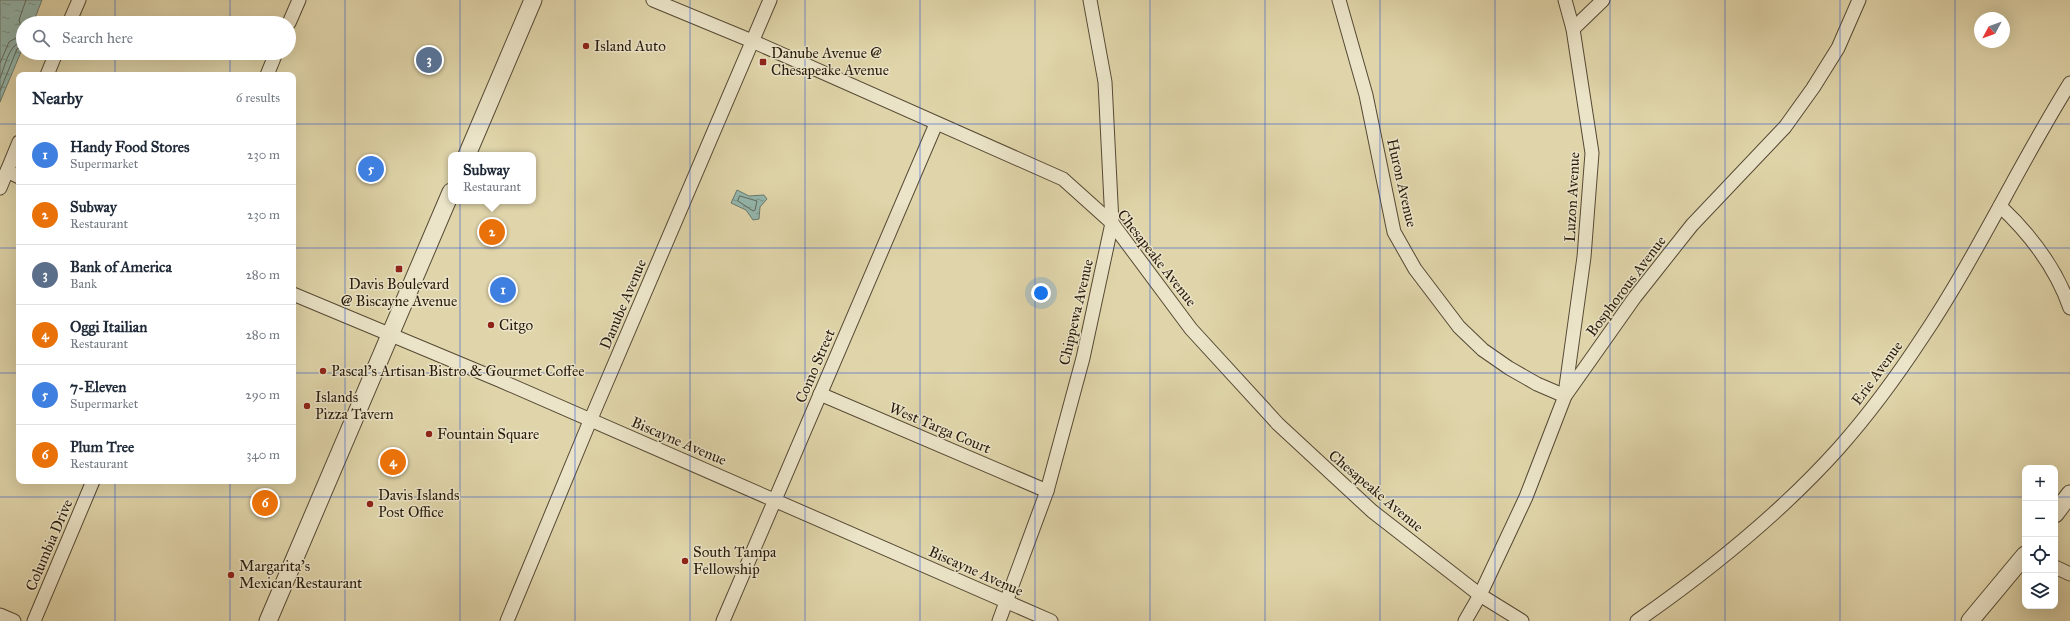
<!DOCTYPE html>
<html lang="en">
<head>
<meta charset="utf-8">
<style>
	body { margin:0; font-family:"IM FELL Great Primer",serif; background:#f6f6f7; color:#1f2937 }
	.controls { position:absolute; right:12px; bottom:12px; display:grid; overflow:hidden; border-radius:8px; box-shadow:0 4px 16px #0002 }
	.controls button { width:36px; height:36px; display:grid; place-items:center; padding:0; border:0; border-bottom:1px solid #e0e1e3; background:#fff; color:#1f2937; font:20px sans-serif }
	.compass { position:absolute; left:1974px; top:12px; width:36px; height:36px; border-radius:50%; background:#fff; box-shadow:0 4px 16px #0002; rotate:229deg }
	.you { position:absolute; left:1041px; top:293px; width:14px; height:14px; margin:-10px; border:3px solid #fff; border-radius:50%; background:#1a73e8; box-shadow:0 0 0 6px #1a73e833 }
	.badge { display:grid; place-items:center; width:26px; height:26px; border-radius:50%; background:#8f2418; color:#fff; font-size:13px; font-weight:700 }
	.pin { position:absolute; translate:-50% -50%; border:2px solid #fff; box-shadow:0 1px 4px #0006 }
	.popup { position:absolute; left:448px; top:152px; width:88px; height:52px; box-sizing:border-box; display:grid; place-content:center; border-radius:8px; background:#fff; filter:drop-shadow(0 1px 3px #0005); font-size:13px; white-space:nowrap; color:#747a83 }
	.popup b { font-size:15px; color:#1f2937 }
	.popup::after { content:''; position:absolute; left:50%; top:100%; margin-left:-8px; border:8px solid transparent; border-top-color:#fff }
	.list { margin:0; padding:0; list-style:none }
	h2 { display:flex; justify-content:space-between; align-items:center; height:52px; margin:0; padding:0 16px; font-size:17px }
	h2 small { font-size:13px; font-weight:400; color:#747a83 }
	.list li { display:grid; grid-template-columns:26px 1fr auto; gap:12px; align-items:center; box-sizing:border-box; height:60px; padding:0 16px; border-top:1px solid #e0e1e3 }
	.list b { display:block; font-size:15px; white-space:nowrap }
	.list p { margin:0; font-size:13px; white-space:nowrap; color:#747a83 }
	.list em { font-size:13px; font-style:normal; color:#747a83 }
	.icon { flex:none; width:22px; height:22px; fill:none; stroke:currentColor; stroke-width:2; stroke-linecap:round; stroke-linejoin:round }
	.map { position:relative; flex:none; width:2070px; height:621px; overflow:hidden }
	.search { position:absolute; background:#fff; box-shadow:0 4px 16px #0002; left:16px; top:16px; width:280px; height:44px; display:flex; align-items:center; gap:10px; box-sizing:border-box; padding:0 14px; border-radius:22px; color:#747a83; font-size:15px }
	.panel { position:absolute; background:#fff; box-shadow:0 4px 16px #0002; left:16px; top:72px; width:280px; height:412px; border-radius:8px }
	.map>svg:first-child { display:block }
	.water { fill:url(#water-ripples); stroke:#68796e }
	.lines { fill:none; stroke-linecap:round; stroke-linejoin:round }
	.shore { stroke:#5e695e; stroke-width:1 }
	.minor-casing { stroke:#554934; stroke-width:15 }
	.tertiary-casing { stroke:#554934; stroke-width:19 }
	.minor { stroke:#ebe4c8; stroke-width:13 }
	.tertiary { stroke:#ebe4c8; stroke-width:17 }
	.grid { fill:none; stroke:#1d4ed8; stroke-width:1; stroke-opacity:0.55 }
	.poi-dot { fill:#8f2418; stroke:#ebe4c8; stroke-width:1.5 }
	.labels { text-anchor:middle; stroke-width:3; stroke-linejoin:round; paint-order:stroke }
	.poi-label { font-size:15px; fill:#271a0c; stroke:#ebe4c8; text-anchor:start }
	.street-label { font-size:15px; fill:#271a0c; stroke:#ebe4c8 }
</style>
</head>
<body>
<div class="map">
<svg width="2070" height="621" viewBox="0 0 2070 621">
	<defs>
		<pattern id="water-ripples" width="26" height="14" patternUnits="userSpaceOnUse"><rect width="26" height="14" fill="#94b8af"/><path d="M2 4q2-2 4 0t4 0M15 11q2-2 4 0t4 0" fill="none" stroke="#79958d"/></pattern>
	</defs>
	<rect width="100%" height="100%" fill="#e0d5aa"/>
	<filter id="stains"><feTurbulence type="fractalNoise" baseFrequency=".005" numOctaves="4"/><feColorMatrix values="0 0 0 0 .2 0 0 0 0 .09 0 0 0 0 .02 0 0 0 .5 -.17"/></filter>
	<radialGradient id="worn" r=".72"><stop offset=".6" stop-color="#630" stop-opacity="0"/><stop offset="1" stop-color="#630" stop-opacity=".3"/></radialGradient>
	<g class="water">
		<path d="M0,0h42l-9,23h-10v24l-23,55z"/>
		<path d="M737,190l12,6 15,-1 3,4 -7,8 -1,12 -6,1 -7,-10 -15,-7z"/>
	</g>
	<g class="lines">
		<g class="shore">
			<path d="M0,63l9,-21 14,-8 -4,-14 7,-20"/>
			<path d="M0,78c5,-11 9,-36 23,-36"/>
			<path d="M0,91l17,-42 6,-2"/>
			<path d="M740,196l17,5 -2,9 -2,1 -15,-10z"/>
		</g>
		<g class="minor-casing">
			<g id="minor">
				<path d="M653,0l99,41 311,138 49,44 79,106 87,95 94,87 108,84 42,26"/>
				<path d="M1339,0l27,95 28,137 21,37 44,58 24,23 26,18 28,16 28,12"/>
				<path d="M1565,0l8,29 19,124 -8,104 -19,137"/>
				<path d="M69,23l10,-23"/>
				<path d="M289,23l10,-23"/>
				<path d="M1573,29l30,-29"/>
				<path d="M47,75l9,-22"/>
				<path d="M267,75l9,-22"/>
				<path d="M7,171l12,6"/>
				<path d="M0,188l19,-46"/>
				<path d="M2000,206c31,29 56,62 70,102"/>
				<path d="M293,294l206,86 552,241"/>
				<path d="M820,394l227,97"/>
				<path d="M2055,567l15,7"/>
				<path d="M0,615l14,6"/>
				<path d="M34,621l59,-140"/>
				<path d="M507,621l83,-200 180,-421"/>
				<path d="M723,621l213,-497"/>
				<path d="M999,621l48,-130 36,-133 29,-135 -7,-141 -15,-82"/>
				<path d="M1465,621l15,-26 46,-98 39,-101 70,-99 57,-72 93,-98 28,-39 25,-40 21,-48"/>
				<path d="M1637,621c73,-51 143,-107 202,-173 31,-35 58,-72 83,-110 55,-82 96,-172 148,-255"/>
			</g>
		</g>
		<g class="tertiary-casing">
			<g id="tertiary">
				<path d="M467,155l66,-155"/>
				<path d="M2055,514l15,-20"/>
				<path d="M268,621l183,-429"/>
				<path d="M1970,621l55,-66"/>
			</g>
		</g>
		<use href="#minor" class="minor"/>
		<use href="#tertiary" class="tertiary"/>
	</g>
	<path class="grid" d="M115,0v23M230,0v23M345,0v621M460,0v621M575,0v621M690,0v621M805,0v621M920,0v621M1035,0v621M1150,0v621M1265,0v621M1380,0v621M1495,0v621M1610,0v621M1725,0v621M1840,0v621M1955,0v621M115,53v22M230,53v22M0,124h19M293,124h1777M0,248h19M293,248h1777M0,373h19M293,373h1777M115,481v140M230,481v140M0,497h2025M2055,497h15"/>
	<g class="poi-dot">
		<circle cx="586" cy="46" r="4"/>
		<rect x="759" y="58" width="8" height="8" rx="2"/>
		<rect x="395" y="265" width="8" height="8" rx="2"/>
		<circle cx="491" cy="325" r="4"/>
		<circle cx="323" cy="371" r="4"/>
		<circle cx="307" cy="406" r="4"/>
		<circle cx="429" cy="434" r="4"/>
		<circle cx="370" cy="504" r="4"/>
		<circle cx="685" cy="561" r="4"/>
		<circle cx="231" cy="575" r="4"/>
	</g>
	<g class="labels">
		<g class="poi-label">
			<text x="594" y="51">Island Auto</text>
			<text x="771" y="58">Danube Avenue @<tspan x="771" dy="17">Chesapeake Avenue</tspan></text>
			<text x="399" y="289" text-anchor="middle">Davis Boulevard<tspan x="399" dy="17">@ Biscayne Avenue</tspan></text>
			<text x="499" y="330">Citgo</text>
			<text x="331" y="376">Pascal's Artisan Bistro &amp; Gourmet Coffee</text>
			<text x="315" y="402">Islands<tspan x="315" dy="17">Pizza Tavern</tspan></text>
			<text x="437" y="439">Fountain Square</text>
			<text x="378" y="500">Davis Islands<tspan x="378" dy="17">Post Office</tspan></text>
			<text x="693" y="557">South Tampa<tspan x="693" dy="17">Fellowship</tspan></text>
			<text x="239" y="571">Margarita's<tspan x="239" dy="17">Mexican Restaurant</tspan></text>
		</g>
		<g class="street-label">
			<text transform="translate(1402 183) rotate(77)" y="5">Huron Avenue</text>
			<text transform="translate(1572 197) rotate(-87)" y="5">Luzon Avenue</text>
			<text transform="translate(1157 258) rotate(52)" y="5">Chesapeake Avenue</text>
			<text transform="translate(1626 286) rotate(-53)" y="5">Bosphorous Avenue</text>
			<text transform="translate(623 304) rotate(-67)" y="5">Danube Avenue</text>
			<text transform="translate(1076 312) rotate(-77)" y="5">Chippewa Avenue</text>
			<text transform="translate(815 366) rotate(-67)" y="5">Como Street</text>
			<text transform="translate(1877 373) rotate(-54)" y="5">Erie Avenue</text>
			<text transform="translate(940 428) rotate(23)" y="5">West Targa Court</text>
			<text transform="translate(679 441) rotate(23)" y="5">Biscayne Avenue</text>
			<text transform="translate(1376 491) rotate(40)" y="5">Chesapeake Avenue</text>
			<text transform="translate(49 545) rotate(-67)" y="5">Columbia Drive</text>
			<text transform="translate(976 571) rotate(24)" y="5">Biscayne Avenue</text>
		</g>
	</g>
	<rect width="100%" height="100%" filter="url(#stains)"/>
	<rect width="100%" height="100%" fill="url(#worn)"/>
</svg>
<div class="controls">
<button>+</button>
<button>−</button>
<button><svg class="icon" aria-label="locate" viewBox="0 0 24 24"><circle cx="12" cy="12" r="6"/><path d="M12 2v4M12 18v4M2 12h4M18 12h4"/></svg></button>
<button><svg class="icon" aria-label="layers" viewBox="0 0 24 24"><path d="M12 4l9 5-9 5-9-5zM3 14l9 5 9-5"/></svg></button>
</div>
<svg class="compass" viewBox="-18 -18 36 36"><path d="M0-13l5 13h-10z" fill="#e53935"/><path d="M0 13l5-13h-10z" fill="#747a83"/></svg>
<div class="you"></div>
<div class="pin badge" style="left:503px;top:290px;background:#3f7fe0">1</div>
<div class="pin badge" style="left:492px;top:232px;background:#e8710a">2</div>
<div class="popup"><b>Subway</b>Restaurant</div>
<div class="pin badge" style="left:429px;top:60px;background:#5c6f8a">3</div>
<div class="pin badge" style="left:393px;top:462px;background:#e8710a">4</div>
<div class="pin badge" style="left:371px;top:169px;background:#3f7fe0">5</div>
<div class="pin badge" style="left:265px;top:503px;background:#e8710a">6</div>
<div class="search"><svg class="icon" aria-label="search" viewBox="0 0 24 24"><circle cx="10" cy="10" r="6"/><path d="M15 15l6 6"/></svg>Search here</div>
<section class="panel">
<h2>Nearby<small>6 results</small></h2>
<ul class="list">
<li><span class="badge" style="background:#3f7fe0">1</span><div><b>Handy Food Stores</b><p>Supermarket</p></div><em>230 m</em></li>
<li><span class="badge" style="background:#e8710a">2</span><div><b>Subway</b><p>Restaurant</p></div><em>230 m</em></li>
<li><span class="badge" style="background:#5c6f8a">3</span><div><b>Bank of America</b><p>Bank</p></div><em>280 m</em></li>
<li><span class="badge" style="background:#e8710a">4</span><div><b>Oggi Itailian</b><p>Restaurant</p></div><em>280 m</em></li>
<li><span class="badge" style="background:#3f7fe0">5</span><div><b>7-Eleven</b><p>Supermarket</p></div><em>290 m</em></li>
<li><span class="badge" style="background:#e8710a">6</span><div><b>Plum Tree</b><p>Restaurant</p></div><em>340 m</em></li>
</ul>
</section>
</div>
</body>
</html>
